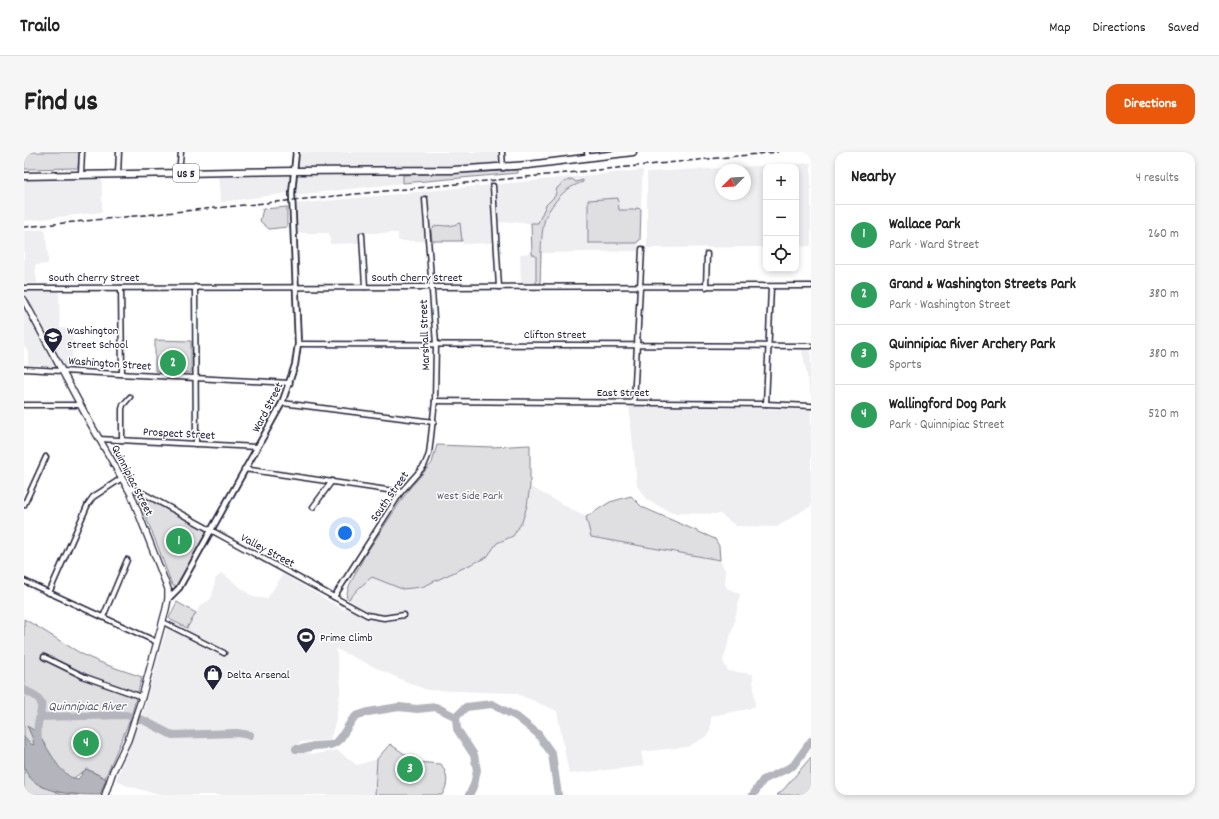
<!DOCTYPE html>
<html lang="en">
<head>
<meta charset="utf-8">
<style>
	body { margin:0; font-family:Dekko,sans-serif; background:#f6f6f6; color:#222 }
	.controls { position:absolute; right:12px; top:12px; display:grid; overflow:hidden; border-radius:8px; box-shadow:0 2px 6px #0003 }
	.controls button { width:36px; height:36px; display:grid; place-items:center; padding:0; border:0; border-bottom:1px solid #e0e0e0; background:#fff; color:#222; font:20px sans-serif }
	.compass { position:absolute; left:691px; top:12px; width:36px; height:36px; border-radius:50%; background:#fff; box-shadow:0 2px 6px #0003; rotate:246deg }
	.you { position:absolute; left:321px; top:381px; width:14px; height:14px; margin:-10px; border:3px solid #fff; border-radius:50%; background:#1a73e8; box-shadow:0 0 0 6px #1a73e833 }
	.badge { display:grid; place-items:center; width:26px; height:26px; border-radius:50%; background:#ea580c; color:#fff; font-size:13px; font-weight:700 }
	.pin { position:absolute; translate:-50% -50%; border:2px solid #fff; box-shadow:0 1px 4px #0006 }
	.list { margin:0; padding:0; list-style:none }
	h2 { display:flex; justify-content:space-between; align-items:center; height:52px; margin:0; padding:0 16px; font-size:17px }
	h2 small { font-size:13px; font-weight:400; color:#767676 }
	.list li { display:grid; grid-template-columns:26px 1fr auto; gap:12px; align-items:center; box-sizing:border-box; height:60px; padding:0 16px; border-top:1px solid #e0e0e0 }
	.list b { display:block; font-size:15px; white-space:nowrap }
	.list p { margin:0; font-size:13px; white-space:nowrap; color:#767676 }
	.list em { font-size:13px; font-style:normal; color:#767676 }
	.icon { flex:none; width:22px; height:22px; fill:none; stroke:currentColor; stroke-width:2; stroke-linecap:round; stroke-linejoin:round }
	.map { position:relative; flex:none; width:787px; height:643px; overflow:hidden; border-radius:12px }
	header { display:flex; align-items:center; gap:24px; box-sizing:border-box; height:56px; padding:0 20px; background:#fff; border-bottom:1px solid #e0e0e0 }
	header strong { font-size:19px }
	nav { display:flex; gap:22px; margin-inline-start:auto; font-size:14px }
	.intro { display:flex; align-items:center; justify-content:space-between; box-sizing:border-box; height:96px; padding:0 24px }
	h1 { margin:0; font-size:28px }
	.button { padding:10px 18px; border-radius:12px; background:#ea580c; color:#fff; font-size:14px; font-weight:700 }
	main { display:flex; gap:24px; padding:0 24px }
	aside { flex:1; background:#fff; border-radius:12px; box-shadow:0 2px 6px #0003 }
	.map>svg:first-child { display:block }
	.built { fill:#eeeef1; fill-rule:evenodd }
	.green { fill:#dfdfe2; stroke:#80808e }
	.water { fill:#b4b4bc; stroke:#7a7a88 }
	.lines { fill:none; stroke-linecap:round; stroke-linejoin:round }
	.river { stroke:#b4b4bc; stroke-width:8 }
	.minor-casing { stroke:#22223b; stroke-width:7 }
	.tertiary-casing { stroke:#22223b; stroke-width:8 }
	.secondary-casing { stroke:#22223b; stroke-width:8 }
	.primary-casing { stroke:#22223b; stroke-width:9 }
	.minor { stroke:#fff; stroke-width:4 }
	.tertiary { stroke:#fff; stroke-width:4.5 }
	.secondary { stroke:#fff; stroke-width:5.5 }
	.primary { stroke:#fff; stroke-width:6 }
	.rail { stroke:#22223b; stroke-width:1.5; stroke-dasharray:6 3; stroke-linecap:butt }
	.labels { text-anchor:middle; stroke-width:3; stroke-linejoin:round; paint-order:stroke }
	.shield { fill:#fff; stroke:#646476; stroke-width:1 }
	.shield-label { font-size:11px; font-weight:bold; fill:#22223b }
	.street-label { font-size:12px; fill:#22223b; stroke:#fff }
	.poi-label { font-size:12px; fill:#22223b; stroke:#fff; text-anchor:start }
	.park-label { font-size:12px; fill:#5b5b6d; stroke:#fff }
	.water-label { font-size:13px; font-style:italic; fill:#5c5c6f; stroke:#fff }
</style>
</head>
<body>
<header>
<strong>Trailo</strong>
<nav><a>Map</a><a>Directions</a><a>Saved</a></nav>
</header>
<div class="intro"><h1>Find us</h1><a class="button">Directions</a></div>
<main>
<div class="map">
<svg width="787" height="643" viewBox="0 0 787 643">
	<rect width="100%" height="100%" fill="#fff"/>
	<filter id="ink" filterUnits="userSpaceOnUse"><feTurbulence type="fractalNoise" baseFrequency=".025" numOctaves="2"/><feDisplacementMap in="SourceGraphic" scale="8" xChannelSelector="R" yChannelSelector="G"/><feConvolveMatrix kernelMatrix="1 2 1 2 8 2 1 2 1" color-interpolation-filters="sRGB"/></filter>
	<g filter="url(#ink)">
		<g class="built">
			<path d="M277,0h200l-1,10 -16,3 -183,3 -2,-4z"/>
			<path d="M787,11v83l-15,1v-80h-30v80l-119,1v-76zM697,18h24v24h-24z"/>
			<path d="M619,18l-5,81 -96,2 -2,31 -19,-1 -1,-29 12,-1 -1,-30 -40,-1 2,21 -30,1 -1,-3h-64v-8h-39v10l-29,1 -1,-11h-33l-1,-29z"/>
			<path d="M379,23v8l-108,12 -1,-2 2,-14 4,-3z"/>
			<path d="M265,24l-1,17 -67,9 -3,-25z"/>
			<path d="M78,27v33l-78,9v-41z"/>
			<path d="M21,77l3,26v9l-13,1 2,18h-13v-52z"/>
			<path d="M0,139h35l1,37 13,1 -1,38 -44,-2v-15l-4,-3z"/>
			<path d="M778,198l9,1v46z"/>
			<path d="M605,253l182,5v97l-6,2 -28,18 -41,-1 -16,-12 -48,-1 -25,-13 -10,-14z"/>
			<path d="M507,335l55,30 5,20 129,23 6,12 -1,12 2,4 13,6 -6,30 -11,37 5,10 25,3 2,32 -7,3 -37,7 -1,15 -3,5 -20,11 -46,5 3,14 -75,8 -12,-63 -42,-18 -88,-3 -25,-10 -66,-31 5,37 -5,34 -6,20 -29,2 -5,4 -1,5 20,3 22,-4 20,15 20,-6 -2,36h-216l-34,-10 -9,-5 27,-68 26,-92 17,9 14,-23 11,-7 3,-11 1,-9 7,-6 31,24 14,2 16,-25 61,36 5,-11 11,-12 12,-10 115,-20 10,-14 16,-7 15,-35z"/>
		</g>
		<g class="green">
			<path d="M0,0h55l-1,16 -54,1z"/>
			<path d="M494,18v3l-115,10v-8z"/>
			<path d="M548,27l4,3 7,-2v2c-9,3 -16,7 -23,14 -5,6 -11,13 -14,20 -6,13 -5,52 -6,68h-4v-28l-4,-2 -1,-31h7l8,-18 9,-9 2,-8 7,-6z"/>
			<path d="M594,46l1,12h16l1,-2 5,1 -1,31 -4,3h-48v-43z"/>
			<path d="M263,55v20l-18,2 -9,-8 3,-12z"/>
			<path d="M436,71l2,18h-30l-1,-11c5,-7 9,-4 16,-4 4,0 9,-2 13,-3z"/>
			<path d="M131,188l36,1v32l-36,-2z"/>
			<path d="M413,293l55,2 38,-2v41l-3,20 -5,16 -9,14 -16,7 -10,14 -65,30 -20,2 -30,-12 -12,10 -11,12 -3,-2 3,-11 16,-31 44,-66 23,-26z"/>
			<path d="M115,342l67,37 -1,4 -29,52 -4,-2 -14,-38 -21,-52z"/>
			<path d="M607,344l11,11 73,32 4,7 1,14 -129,-23 -5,-20 24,-15z"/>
			<path d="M153,450l19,11 -9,15 -16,-8 -2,-2z"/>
			<path d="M0,467c20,11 38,24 58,35 19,10 40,16 60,23l-12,43 -25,58 -18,-9 -33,22 5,2 9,-1 10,3h-48l-6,-1z"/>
			<path d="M366,592l26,18 25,2c7,11 8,19 1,31h-67l2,-36z"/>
			<path d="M787,605v38h-34l7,-6z"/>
		</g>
		<path class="water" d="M3,574l10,6 22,35 11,10 8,2 8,-10 19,9 1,1 -6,16c-22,0 -64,0 -75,-25 -1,-5 -1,-27 -1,-34l7,8 3,1 -2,-8z"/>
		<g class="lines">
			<g class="river">
				<path d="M0,538c23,10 18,14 14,34 -1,7 0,13 0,19"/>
				<path d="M16,565l86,-2 17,5 29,15 65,-2 13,2"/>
				<path d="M272,597h6l12,-3 16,-1 5,-2 5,-4 12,-19 4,-4 12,-4 31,-5 18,2 19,-2 20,10"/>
				<path d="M445,643l5,-10 3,-15 -3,-15 -17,-26 -1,-12 10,-10 26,-3 25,13 21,17 14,20 6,41"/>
				<path d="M729,643l10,-15 30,-14 18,-25"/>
			</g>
			<g class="minor-casing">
				<g id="minor">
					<path d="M478,0l1,16"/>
					<path d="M563,0l1,6"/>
					<path d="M155,21l2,-21"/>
					<path d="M57,22l1,-22"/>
					<path d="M94,22l1,-22"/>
					<path d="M469,34l6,101"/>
					<path d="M338,83l3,52"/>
					<path d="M171,135l1,157"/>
					<path d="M682,135l1,-33"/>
					<path d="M0,136l787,-2"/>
					<path d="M97,136l1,86"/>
					<path d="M274,192l513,2"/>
					<path d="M0,217l266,14"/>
					<path d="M411,249l331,3 45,2"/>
					<path d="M610,250l8,-153"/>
					<path d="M258,251l152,19"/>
					<path d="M742,252l5,-117"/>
					<path d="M0,253h56"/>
					<path d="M75,287l158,8"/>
					<path d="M98,288v-31l1,-4 7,-8"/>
					<path d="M220,317l157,23"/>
					<path d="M103,335l12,4 228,124 17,3 20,-3"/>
					<path d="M0,353l22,-48"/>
					<path d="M289,355l19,-26"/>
					<path d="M0,429l133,61"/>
					<path d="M25,441l39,-89 5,-7 29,-19"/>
					<path d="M310,445l67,-105 23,-26 5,-12 6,-53 1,-57 -11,-145"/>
					<path d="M79,465l24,-57"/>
					<path d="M139,470l61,31"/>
					<path d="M20,505l41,20 57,20"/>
				</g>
			</g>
			<g class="tertiary-casing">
				<path id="tertiary" d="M144,447l11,-11 103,-185 13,-38 3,-21 -6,-151 4,-41"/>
			</g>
			<g class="secondary-casing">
				<path id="secondary" d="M0,148l65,121 42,73 37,95v10l-2,10 -24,88 -14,43 -15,31 -8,24"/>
			</g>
			<g class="primary-casing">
				<path id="primary" d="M0,24l270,-5 159,-1 75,-5 105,-13"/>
			</g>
			<use href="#minor" class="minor"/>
			<use href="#tertiary" class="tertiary"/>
			<use href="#secondary" class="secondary"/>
			<use href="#primary" class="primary"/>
			<path class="rail" d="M0,75l754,-75"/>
		</g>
	</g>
	<defs>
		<g id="school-pin" transform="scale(1)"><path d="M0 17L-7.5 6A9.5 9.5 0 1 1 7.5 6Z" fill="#22223b" stroke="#fff"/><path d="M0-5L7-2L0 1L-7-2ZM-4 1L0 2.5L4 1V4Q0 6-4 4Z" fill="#fff"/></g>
		<g id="stadium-pin" transform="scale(1)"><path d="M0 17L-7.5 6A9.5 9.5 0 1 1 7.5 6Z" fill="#22223b" stroke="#fff"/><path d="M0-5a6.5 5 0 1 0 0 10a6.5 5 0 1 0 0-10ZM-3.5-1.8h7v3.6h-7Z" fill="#fff"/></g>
		<g id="shop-pin" transform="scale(1)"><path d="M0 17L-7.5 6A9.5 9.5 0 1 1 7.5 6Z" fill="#22223b" stroke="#fff"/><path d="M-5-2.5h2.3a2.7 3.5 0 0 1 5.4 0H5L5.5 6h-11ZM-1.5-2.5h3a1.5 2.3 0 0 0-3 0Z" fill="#fff"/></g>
	</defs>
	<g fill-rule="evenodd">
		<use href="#school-pin" x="29" y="185"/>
		<use href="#stadium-pin" x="282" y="485"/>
		<use href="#shop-pin" x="189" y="522"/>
	</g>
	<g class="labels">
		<rect class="shield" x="149" y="12" width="26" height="18" rx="3"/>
		<g class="shield-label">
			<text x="162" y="25">US 5</text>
		</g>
		<g class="street-label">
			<text x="70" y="129">South Cherry Street</text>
			<text x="393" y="129">South Cherry Street</text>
			<text x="531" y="186">Clifton Street</text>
			<text transform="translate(400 183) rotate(-92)" y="4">Marshall Street</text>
			<text transform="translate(86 211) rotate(4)" y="4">Washington Street</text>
			<text x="599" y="244">East Street</text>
			<text transform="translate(243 255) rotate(-63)" y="4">Ward Street</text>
			<text transform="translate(155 281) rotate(3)" y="4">Prospect Street</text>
			<text transform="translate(109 328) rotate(63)" y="4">Quinnipiac Street</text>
			<text transform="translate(365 344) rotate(-55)" y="4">South Street</text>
			<text transform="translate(244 398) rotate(28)" y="4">Valley Street</text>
		</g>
		<g class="poi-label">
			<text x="43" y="182">Washington<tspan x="43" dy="14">Street School</tspan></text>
			<text x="296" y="489">Prime Climb</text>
			<text x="203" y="526">Delta Arsenal</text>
		</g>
		<g class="park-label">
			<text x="446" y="347">West Side Park</text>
		</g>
		<g class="water-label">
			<text x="63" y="558">Quinnipiac River</text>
		</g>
	</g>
</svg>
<div class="controls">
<button>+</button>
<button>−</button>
<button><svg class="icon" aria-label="locate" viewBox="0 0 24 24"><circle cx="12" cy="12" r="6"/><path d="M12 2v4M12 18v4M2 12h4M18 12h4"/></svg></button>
</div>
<svg class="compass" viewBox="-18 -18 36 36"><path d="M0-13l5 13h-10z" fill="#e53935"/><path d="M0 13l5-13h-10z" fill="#767676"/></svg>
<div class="you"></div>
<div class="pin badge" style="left:155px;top:389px;background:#2e9e5b">1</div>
<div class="pin badge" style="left:149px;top:211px;background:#2e9e5b">2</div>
<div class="pin badge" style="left:386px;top:617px;background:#2e9e5b">3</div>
<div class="pin badge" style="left:62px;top:591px;background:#2e9e5b">4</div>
</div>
<aside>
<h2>Nearby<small>4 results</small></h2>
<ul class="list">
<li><span class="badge" style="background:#2e9e5b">1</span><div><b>Wallace Park</b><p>Park · Ward Street</p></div><em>260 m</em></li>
<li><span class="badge" style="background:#2e9e5b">2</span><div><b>Grand &amp; Washington Streets Park</b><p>Park · Washington Street</p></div><em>380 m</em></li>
<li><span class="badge" style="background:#2e9e5b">3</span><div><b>Quinnipiac River Archery Park</b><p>Sports</p></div><em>380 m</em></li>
<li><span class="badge" style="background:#2e9e5b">4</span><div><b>Wallingford Dog Park</b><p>Park · Quinnipiac Street</p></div><em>520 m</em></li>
</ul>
</aside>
</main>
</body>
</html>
